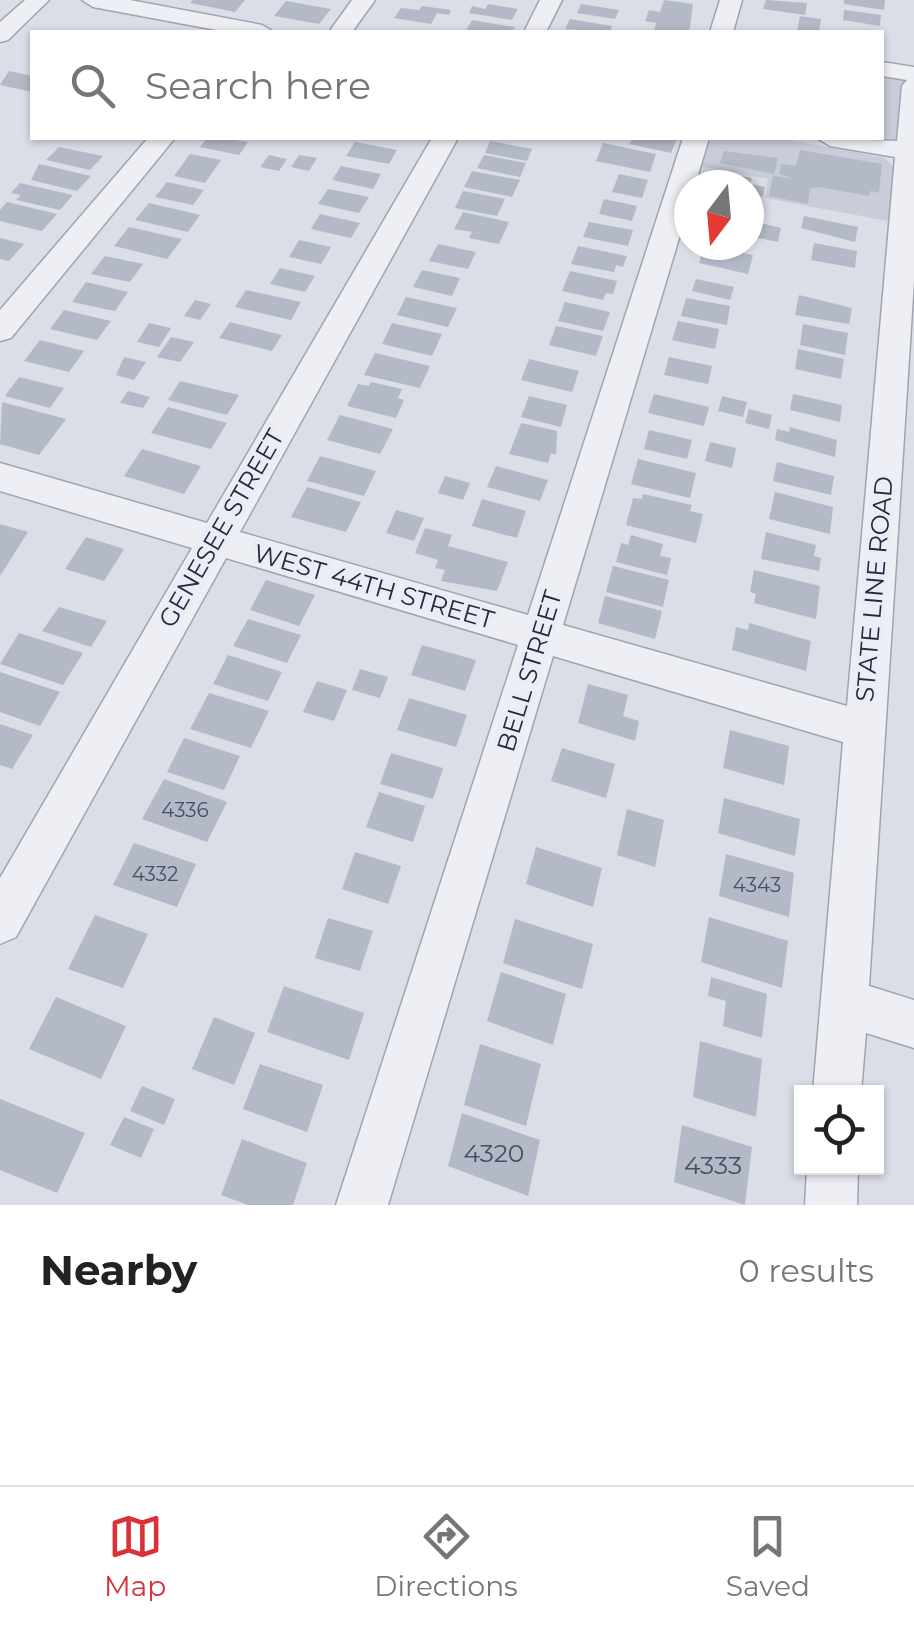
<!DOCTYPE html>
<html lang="en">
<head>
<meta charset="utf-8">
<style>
	body { margin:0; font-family:Montserrat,sans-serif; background:#f6f6f6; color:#222 }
	.controls { position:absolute; right:30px; bottom:30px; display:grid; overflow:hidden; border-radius:0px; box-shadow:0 2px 8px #0004 }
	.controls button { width:90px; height:90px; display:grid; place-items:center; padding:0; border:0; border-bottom:2px solid #e0e0e0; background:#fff; color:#222; font:50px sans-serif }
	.compass { position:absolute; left:674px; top:170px; width:90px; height:90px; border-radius:50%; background:#fff; box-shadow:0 2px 8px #0004; rotate:196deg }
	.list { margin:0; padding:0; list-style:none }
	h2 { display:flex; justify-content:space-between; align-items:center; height:130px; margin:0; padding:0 40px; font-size:42px }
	h2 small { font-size:32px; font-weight:400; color:#767676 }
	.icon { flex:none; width:55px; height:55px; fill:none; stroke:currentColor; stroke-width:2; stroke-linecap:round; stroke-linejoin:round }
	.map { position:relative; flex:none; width:914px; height:1205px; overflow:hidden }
	.search { position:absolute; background:#fff; box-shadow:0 2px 8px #0004; left:30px; right:30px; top:30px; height:110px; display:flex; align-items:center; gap:25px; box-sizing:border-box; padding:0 35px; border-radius:0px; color:#767676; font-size:38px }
	.sheet { height:280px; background:#fff }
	nav { display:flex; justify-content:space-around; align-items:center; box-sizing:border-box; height:140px; border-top:2px solid #e0e0e0; background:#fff; font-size:28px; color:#767676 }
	nav a { display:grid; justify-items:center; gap:5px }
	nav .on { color:#da3138 }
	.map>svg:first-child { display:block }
	.built { fill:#c8cdd9 }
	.building { fill:#b4b9c7 }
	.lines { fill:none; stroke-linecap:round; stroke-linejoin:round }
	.minor-casing { stroke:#a0a4b1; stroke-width:3 }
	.minor { fill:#eeeff5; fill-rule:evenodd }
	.labels { text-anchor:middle; stroke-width:9; stroke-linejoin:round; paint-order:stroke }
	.number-label { font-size:20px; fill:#484e60 }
	.street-label { font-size:25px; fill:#242a3e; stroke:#eaedf5 }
	.near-number-label { font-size:25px; fill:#484e60 }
</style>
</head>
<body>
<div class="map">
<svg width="914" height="1205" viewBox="0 0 914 1205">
	<rect width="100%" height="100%" fill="#dbdee7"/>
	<g class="built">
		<path d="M882,71l23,3 -7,67 -6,3 -33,-6h23z"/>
		<path d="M708,138h72l105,20 10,11 -2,53 -128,-24 3,-19 -69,-13z"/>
	</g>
	<g class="building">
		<path d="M193,0h52l-10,12 -45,-9z"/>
		<path d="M664,0l29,4 -3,24 -5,4 -31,-2 2,-7 -11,-2 4,-11 11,2z"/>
		<path d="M766,0l41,3 -2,12 -42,-6z"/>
		<path d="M844,0h41l-1,10 -40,-6z"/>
		<path d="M286,1l45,8 -12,15 -45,-8z"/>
		<path d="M488,4l30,5 -6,11 -43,-7 3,-7 13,3z"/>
		<path d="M581,4l38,6 -4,9 -38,-6z"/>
		<path d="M422,6l29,4 -2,5 -12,-2 -6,11 -37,-6 7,-10 18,2z"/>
		<path d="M844,10l37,5 -1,11 -37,-6z"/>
		<path d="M800,16l21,3 -2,13h-22z"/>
		<path d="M570,19l42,7 -2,6 -45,-3z"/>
		<path d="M472,20l43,7 -3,5h-47z"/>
		<path d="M9,71l23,5v16l-32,-7z"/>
		<path d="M207,138h17l24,4 -9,13 -39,-8z"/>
		<path d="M632,138h45l-6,15 -42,-9z"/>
		<path d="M490,141l42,8 -5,12 -42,-8z"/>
		<path d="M355,142l42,8 -8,14 -43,-8z"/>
		<path d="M603,143l53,11 -6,18 -54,-11z"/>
		<path d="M59,147l44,9 -13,14 -44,-10z"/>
		<path d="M800,150l82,14 -3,29 -9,-2 -1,5 -51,-9 -8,2 -2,15 -39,-8 4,-20 21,3 -15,-5 2,-10 15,2z"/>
		<path d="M724,151l54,7 -4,16 -54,-11z"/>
		<path d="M190,154l31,6 -16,23 -31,-7z"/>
		<path d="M269,155l18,4 -8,12 -19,-4z"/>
		<path d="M299,155l18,3 -8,13 -18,-4z"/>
		<path d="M484,155l42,8 -6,14 -43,-9z"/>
		<path d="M39,164l52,12 -14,15 -46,-11z"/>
		<path d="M341,166l40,8 -8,15 -41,-9z"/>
		<path d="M472,171l48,9 -8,17 -48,-10z"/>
		<path d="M714,171l38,7 -2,6 15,3 -2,10 -14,-3v-9h-39z"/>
		<path d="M619,174l29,6 -6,18 -30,-6z"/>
		<path d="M167,182l37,8 -11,15 -38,-8z"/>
		<path d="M20,183l53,12 -13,15 -44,-10 5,-5 -10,-2z"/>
		<path d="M328,189l41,8 -10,16 -41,-9z"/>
		<path d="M463,191l42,8 -8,17 -42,-8z"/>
		<path d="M604,199l33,7 -5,15 -33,-7z"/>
		<path d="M7,202l50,12 -15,17 -42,-10v-11z"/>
		<path d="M149,203l51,12 -12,17 -53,-12z"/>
		<path d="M463,212l46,10 -10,22 -30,-6 3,-6 -18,-3z"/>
		<path d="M320,214l40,9 -9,15 -40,-9z"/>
		<path d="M804,216l54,11 -3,15 -54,-14z"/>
		<path d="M589,222l44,8 -5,16 -45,-9z"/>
		<path d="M761,223l20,5 -3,14 -20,-4z"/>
		<path d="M129,227l53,12 -15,20 -53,-13z"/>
		<path d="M0,238l24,6 -15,17 -9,-2z"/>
		<path d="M299,240l32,7 -10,17 -32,-7z"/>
		<path d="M814,243l43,8 -2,17 -44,-8z"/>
		<path d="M438,244l38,8 -8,17 -39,-8z"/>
		<path d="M704,245l49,10 -5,19 -49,-11z"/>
		<path d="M578,246l49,10 -4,11 -7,-2 -2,7 -43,-8z"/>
		<path d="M105,256l38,8 -13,18 -39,-8z"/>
		<path d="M280,268l35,8 -10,16 -35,-8z"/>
		<path d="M422,270l38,8 -8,18 -39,-9z"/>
		<path d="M570,271l47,10 -4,13 -7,-1 -3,7 -41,-9z"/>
		<path d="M696,279l38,8 -4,13 -38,-9z"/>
		<path d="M86,282l42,10 -13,19 -43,-9z"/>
		<path d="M246,290l55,12 -10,18 -56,-13z"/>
		<path d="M799,295l53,13 -3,16 -54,-9z"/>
		<path d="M406,297l51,11 -9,19 -51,-12z"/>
		<path d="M686,298l44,8 -3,19 -46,-9z"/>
		<path d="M195,300l16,4 -11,16 -16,-4z"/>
		<path d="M565,302l45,10 -7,19 -45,-10z"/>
		<path d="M64,310l47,11 -14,19 -47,-11z"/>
		<path d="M678,321l41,8 -4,20 -43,-9z"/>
		<path d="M230,322l52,13 -10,16 -53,-13z"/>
		<path d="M149,323l22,5 -12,19 -22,-5z"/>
		<path d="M392,323l50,11 -10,22 -50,-12z"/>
		<path d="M803,324l45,9 -3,22 -45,-10z"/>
		<path d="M556,326l47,10 -7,20 -47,-11z"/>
		<path d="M171,337l23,5 -14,20 -23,-5z"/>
		<path d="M40,340l44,11 -15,21 -45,-11z"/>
		<path d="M798,349l46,10 -3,20 -46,-10z"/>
		<path d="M375,353l55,13 -10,22 -56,-13z"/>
		<path d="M124,357l22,5 -12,18 -18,-5z"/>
		<path d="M669,357l43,9 -4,18 -44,-9z"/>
		<path d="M529,359l50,12 -7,21 -51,-12z"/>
		<path d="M19,377l45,11 -14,20 -45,-12z"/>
		<path d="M180,381l59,14 -12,20 -59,-15z"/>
		<path d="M371,382l31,7 -4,9 6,2 -8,18 -49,-12 11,-22 11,2z"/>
		<path d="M128,391l22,6 -7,11 -23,-5z"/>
		<path d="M654,394l55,13 -5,19 -56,-13z"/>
		<path d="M793,394l49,11 -2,17 -50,-12z"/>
		<path d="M529,396l38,9 -6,22 -40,-10z"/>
		<path d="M722,396l25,6 -4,15 -25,-6z"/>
		<path d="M2,402l64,17 -27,36 -39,-11z"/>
		<path d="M168,407l59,16 -16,26 -60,-16z"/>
		<path d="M749,409l23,6 -3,14 -24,-6z"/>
		<path d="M340,415l53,14 -13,25 -53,-14z"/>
		<path d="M521,423l36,8 -1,24 -5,-2 -3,10 -39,-9z"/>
		<path d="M790,427l47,13 -2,17 -60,-17 2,-11 12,3z"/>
		<path d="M649,430l43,10 -5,19 -43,-10z"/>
		<path d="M710,442l26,6 -4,20 -27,-7z"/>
		<path d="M142,449l59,17 -17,28 -60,-18z"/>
		<path d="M320,456l56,15 -12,25 -57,-15z"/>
		<path d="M638,459l58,14 -6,25 -59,-14z"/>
		<path d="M777,462l57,14 -3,19 -58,-14z"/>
		<path d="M496,466l52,14 -8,21 -53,-14z"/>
		<path d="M445,476l25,7 -7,17 -25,-7z"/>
		<path d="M307,487l54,15 -15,30 -55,-15z"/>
		<path d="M775,492l58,15 -3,27 -61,-15z"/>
		<path d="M643,494l49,11 -2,6 13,3 -7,29 -70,-18 7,-27 9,1z"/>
		<path d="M482,499l44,12 -9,27 -45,-12z"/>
		<path d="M396,510l28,8 -10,23 -28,-8z"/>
		<path d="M0,524l28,8 -28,44z"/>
		<path d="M425,528l27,7 -4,11 60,16 -11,29 -56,-10 4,-11 -10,-2 3,-8 -23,-7z"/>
		<path d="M766,532l50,13 -2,11 7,2 -2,13 -58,-12z"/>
		<path d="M631,535l32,9 -3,12 11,2 -4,17 -51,-13 5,-19 7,2z"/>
		<path d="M86,537l38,12 -20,32 -39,-12z"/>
		<path d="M613,566l56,14 -6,27 -57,-15z"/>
		<path d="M754,570l66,16 -4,33 -62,-16 2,-9 -6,-2z"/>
		<path d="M266,580l49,15 -16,31 -49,-16z"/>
		<path d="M605,596l57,15 -7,28 -57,-16z"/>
		<path d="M59,607l48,14 -16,26 -49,-16z"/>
		<path d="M248,619l53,16 -14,28 -54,-17z"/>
		<path d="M749,623l62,18 -5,30 -74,-21 4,-23 12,3z"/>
		<path d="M19,633l64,20 -20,32 -63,-21z"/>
		<path d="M422,645l54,15 -11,31 -54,-16z"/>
		<path d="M228,655l54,17 -14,29 -55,-17z"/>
		<path d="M360,669l28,8 -8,21 -28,-8z"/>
		<path d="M0,672l60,20 -20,34 -40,-14z"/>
		<path d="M317,681l30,9 -13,31 -31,-9z"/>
		<path d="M588,684l40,11 -5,21 16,5 -4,20 -57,-18z"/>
		<path d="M209,693l60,18 -18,37 -61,-19z"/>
		<path d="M409,698l58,17 -11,32 -59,-17z"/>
		<path d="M0,724l33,11 -21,34 -12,-4z"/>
		<path d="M730,730l59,16 -5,39 -61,-17z"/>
		<path d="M184,738l56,18 -16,34 -57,-18z"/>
		<path d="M562,748l53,16 -9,34 -55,-17z"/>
		<path d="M391,753l52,15 -10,31 -53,-15z"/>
		<path d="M164,779l63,23 -20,40 -65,-23z"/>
		<path d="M379,792l46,14 -12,36 -47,-15z"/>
		<path d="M724,798l76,21 -5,37 -77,-23z"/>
		<path d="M627,809l37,11 -9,47 -38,-12z"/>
		<path d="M134,843l62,21 -19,43 -64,-22z"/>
		<path d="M536,847l66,21 -9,39 -67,-23z"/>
		<path d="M355,852l46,14 -13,38 -46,-15z"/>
		<path d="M726,854l68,19 -5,44 -70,-21z"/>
		<path d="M95,915l53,19 -25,54 -55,-19z"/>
		<path d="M709,917l79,24 -6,47 -81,-26z"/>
		<path d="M328,918l45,13 -13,40 -45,-13z"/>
		<path d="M515,919l78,25 -11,45 -79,-26z"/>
		<path d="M501,972l65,22 -13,51 -66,-24z"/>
		<path d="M711,977l56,17 -5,44 -39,-12 3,-25 -18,-5z"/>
		<path d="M284,986l80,27 -15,47 -82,-28z"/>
		<path d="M56,997l70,29 -25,53 -72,-30z"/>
		<path d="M214,1017l41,16 -21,52 -42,-16z"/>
		<path d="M700,1041l62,18 -6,58 -63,-20z"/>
		<path d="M480,1044l61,20 -15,62 -62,-21z"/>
		<path d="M260,1064l63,21 -16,47 -64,-23z"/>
		<path d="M142,1086l33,13 -11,26 -34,-14z"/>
		<path d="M0,1099l85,34 -28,60 -57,-23z"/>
		<path d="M462,1113l78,27 -12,56 -80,-30z"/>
		<path d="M124,1117l30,12 -13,29 -31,-13z"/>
		<path d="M682,1125l70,22 -7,58 -71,-23z"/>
		<path d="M242,1139l65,24 -14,42h-45l-27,-10z"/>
	</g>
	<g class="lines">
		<g class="minor-casing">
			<g id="minor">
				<path d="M25,0h24l-41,40 -8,2v-20z"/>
				<path d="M82,0h48l132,25 12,7h-47l-134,-25z"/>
				<path d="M352,0h23l-23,32h-23z"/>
				<path d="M540,0h22l-16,32h-22z"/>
				<path d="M720,0h22l-9,32h-23z"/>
				<path d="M882,62l32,5v213l-45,706 45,14v48l-48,-15 -5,59h-48l30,-350 -290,-86 -165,549h-52l182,-560 -292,-87 -210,379 -16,7v-66l192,-330 -192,-57v-28l207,60 225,-385h26l-218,394 288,83 155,-477h26l-14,47h-6v20l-126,420 284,81 48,-549 -65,-11 -13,-8 80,3 5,-55 5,-6 -25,-4z"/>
				<path d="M148,138h27l-164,200 -11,3v-31z"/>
				<path d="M807,1168h51l-1,37h-52z"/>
			</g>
		</g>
		<use href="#minor" class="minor"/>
	</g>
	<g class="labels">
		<g class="number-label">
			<text x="185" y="817">4336</text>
			<text x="155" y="881">4332</text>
			<text x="757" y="892">4343</text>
		</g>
		<g class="street-label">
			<text transform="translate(221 528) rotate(-60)" y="9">GENESEE STREET</text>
			<text transform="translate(374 586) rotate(16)" y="9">WEST 44TH STREET</text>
			<text transform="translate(874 589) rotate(-85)" y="9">STATE LINE ROAD</text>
			<text transform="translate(529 671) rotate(-73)" y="9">BELL STREET</text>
		</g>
		<g class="near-number-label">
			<text x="494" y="1162">4320</text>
			<text x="713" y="1174">4333</text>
		</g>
	</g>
</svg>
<div class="controls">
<button><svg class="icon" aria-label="locate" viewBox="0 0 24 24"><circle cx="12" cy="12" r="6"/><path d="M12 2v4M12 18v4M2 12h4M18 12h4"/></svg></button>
</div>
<svg class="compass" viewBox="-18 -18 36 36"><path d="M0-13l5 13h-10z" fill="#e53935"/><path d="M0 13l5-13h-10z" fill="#767676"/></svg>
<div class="search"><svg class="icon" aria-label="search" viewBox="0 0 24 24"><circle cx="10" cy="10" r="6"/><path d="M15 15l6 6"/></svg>Search here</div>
</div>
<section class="sheet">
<h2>Nearby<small>0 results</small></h2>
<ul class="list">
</ul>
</section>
<nav>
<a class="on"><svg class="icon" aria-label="map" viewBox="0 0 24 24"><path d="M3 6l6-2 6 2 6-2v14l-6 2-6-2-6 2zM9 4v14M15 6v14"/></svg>Map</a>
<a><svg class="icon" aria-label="directions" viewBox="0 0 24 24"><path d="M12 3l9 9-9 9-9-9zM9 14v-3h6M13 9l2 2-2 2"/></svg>Directions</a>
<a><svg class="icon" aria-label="saved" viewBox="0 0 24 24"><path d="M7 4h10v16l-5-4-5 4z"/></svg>Saved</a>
</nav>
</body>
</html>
